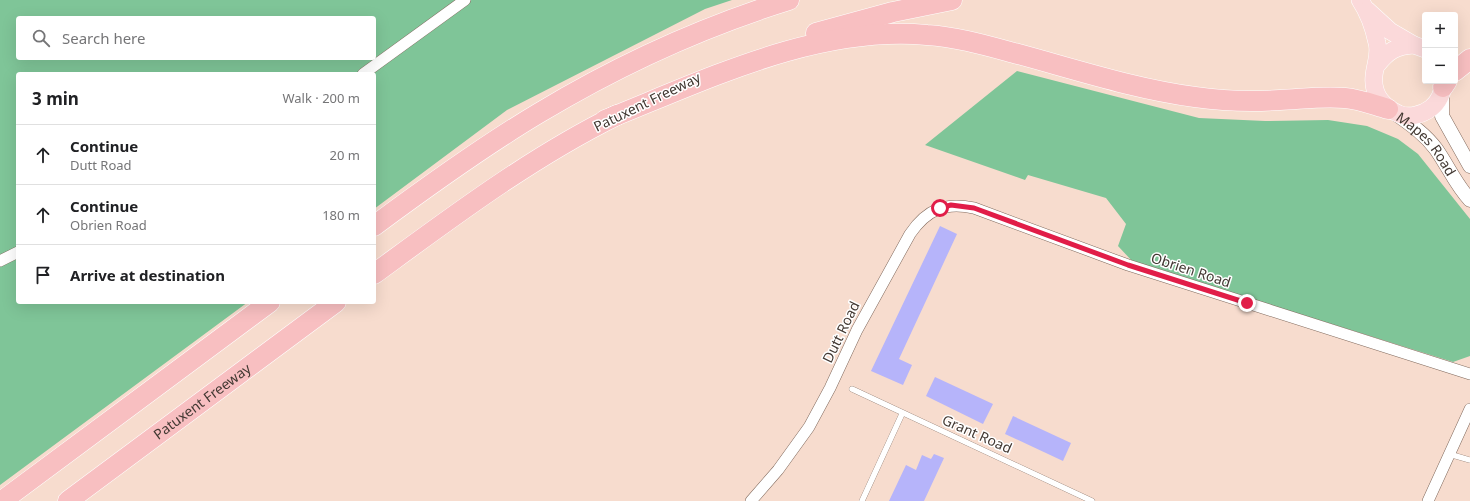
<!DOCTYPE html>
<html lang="en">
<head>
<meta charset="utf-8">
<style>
	body { margin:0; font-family:"Noto Sans",sans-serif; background:#f6f6f6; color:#202124 }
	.controls { position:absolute; right:12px; top:12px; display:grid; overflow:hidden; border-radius:4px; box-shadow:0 4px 16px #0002 }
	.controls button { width:36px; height:36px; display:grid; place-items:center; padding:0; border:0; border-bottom:1px solid #e0e0e0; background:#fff; color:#202124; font:20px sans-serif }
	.stop { position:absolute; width:12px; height:12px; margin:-9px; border:3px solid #e11d48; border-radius:50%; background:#fff }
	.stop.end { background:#e11d48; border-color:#fff; box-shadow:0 1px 4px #0008 }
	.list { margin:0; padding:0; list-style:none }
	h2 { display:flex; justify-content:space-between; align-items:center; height:52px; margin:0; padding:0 16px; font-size:17px }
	h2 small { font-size:13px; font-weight:400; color:#757577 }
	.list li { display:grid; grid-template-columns:26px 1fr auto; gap:12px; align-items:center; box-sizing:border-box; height:60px; padding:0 16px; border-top:1px solid #e0e0e0 }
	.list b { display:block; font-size:15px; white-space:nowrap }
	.list p { margin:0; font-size:13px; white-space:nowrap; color:#757577 }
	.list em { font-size:13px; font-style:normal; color:#757577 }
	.icon { flex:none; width:22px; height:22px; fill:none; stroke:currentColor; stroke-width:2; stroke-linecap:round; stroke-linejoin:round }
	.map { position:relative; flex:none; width:1470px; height:501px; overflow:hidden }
	.search { position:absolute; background:#fff; box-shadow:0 4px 16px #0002; left:16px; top:16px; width:360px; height:44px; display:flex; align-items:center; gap:10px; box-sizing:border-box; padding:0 14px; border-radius:4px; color:#757577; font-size:15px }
	.panel { position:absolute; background:#fff; box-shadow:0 4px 16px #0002; left:16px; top:72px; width:360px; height:232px; border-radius:4px }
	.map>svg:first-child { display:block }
	.green { fill:#7fc598; fill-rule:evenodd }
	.building { fill:#b6b4fa }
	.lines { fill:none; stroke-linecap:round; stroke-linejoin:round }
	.service-casing { stroke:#80695c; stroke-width:6 }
	.minor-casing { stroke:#80695c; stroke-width:12 }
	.tertiary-casing { stroke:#80695c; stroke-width:15 }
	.primary-casing { stroke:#fff; stroke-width:18 }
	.motorway-casing { stroke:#fff; stroke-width:21 }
	.service { stroke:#fff; stroke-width:5.5 }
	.minor { stroke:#fff; stroke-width:11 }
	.tertiary { stroke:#fff; stroke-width:14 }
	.primary { stroke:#fbd9da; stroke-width:17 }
	.motorway { stroke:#f8bfc1; stroke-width:20 }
	.route { stroke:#e11d48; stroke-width:5 }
	.labels { text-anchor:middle; stroke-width:3; stroke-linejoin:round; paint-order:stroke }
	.street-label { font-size:14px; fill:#423832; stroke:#fff }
</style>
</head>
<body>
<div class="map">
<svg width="1470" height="501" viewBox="0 0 1470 501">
	<rect width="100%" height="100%" fill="#f7dcce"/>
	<g class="green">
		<path d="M0,0h732l-27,9 -198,101 -133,99v-135h-356v228h230l-248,183zM18,18h356v40h-356z"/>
		<path d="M1017,71l182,47 66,3 63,-1 39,6 31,13 20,15 52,65v137l-17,6 -320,-100 -15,-16 8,-22 -20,-26 -78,-23 -3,5 -100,-35z"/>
	</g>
	<g class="building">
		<path d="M940,226l17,8 -58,125 13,6 -9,20 -32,-14z"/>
		<path d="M935,377l58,27 -10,20 -57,-28z"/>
		<path d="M1013,416l58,27 -8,18 -58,-27z"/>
		<path d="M934,454l10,4 -20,43h-35l17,-36 10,5 6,-15 9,4z"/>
	</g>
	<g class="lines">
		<g class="service-casing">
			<g id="service">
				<path d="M852,389l240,112"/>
				<path d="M1449,454l21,6"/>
				<path d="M862,501l40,-87"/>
			</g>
		</g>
		<g class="minor-casing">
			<g id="minor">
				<path d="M363,74l102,-74"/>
				<path d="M0,261l18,-9"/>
				<path d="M751,501l27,-31 31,-43 21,-39 27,-58 53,-96c17,-25 35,-32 64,-26l154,57 342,109"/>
				<path d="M1428,501l42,-92"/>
			</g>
		</g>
		<g class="tertiary-casing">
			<g id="tertiary">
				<path d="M1442,91v25l28,50"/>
				<path id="s1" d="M1396,114c14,10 29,20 40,35 12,17 20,36 34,51"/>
			</g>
		</g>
		<g class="primary-casing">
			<g id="primary">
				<path d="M1360,0c8,12 14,29 17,43 3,12 -2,21 -3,33 -2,19 9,31 25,38 10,4 23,1 32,-6 8,-6 12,-17 13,-27"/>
				<path d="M1367,10l23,21 24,14 11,4"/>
				<path d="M1377,65c11,-14 19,-19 37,-20"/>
			</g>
		</g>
		<g class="motorway-casing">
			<g id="motorway">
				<path d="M816,33l77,-21 59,-12"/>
				<path d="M1455,71l15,-12"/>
				<path d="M1443,87l4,-6"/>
				<path d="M605,120c101,-40 211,-95 322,-85 31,2 61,11 91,19 59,16 117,35 177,43 28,4 57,5 85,3 22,-1 43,-4 65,-2 14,1 29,7 43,11"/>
				<path d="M374,226c54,-40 108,-79 165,-113 78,-47 163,-86 250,-113"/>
				<path d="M374,274c78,-57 156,-116 243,-159"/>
				<path d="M2,501l268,-199"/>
				<path id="s2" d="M68,501l268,-199"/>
			</g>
		</g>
		<use href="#service" class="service"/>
		<use href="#minor" class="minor"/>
		<use href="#tertiary" class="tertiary"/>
		<use href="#primary" class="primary"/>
		<use href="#motorway" class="motorway"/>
	</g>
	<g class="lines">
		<path class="route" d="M940,208l11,-3 23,3 154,57 119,38"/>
	</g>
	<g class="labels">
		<g class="street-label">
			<text transform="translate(647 102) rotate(-26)" y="5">Patuxent Freeway</text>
			<text dy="5" stroke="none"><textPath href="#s1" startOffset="43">Mapes Road</textPath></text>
			<text transform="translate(1191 270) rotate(18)" y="5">Obrien Road</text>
			<text transform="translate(841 332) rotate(-64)" y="5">Dutt Road</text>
			<text dy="5" stroke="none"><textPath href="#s2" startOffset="167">Patuxent Freeway</textPath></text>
			<text transform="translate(977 434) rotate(24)" y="5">Grant Road</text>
		</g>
	</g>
</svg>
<div class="controls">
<button>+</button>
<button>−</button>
</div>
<div class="stop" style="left:940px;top:208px"></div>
<div class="stop end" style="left:1247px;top:303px"></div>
<div class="search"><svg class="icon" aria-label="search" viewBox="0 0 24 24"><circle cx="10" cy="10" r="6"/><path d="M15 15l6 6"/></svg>Search here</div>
<section class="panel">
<h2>3 min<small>Walk · 200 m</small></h2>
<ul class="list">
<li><svg class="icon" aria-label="ahead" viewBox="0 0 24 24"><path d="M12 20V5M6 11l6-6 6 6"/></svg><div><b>Continue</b><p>Dutt Road</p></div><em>20 m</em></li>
<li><svg class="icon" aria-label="ahead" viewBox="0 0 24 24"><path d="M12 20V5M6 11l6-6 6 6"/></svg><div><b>Continue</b><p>Obrien Road</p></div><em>180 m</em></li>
<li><svg class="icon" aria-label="arrive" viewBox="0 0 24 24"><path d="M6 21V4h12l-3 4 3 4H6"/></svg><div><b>Arrive at destination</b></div></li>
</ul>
</section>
</div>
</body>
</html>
